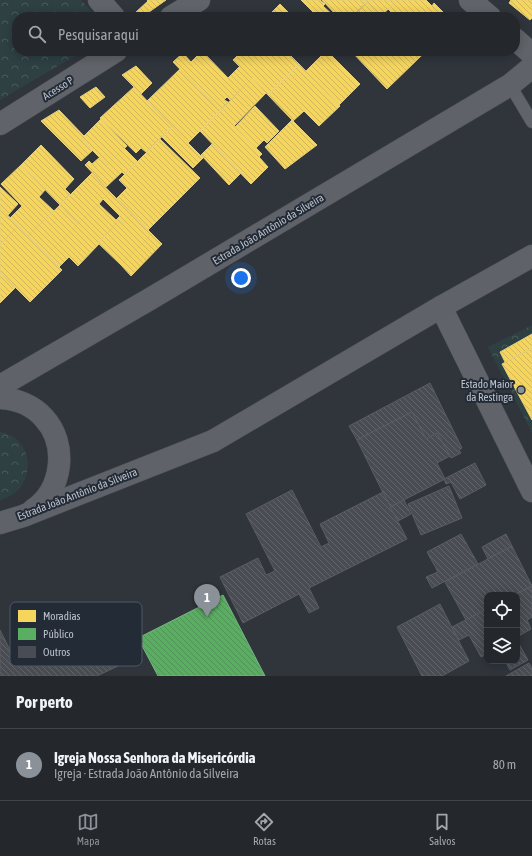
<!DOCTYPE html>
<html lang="pt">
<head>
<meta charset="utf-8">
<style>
	body { margin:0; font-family:"Asap Condensed",sans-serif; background:#2c3035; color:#f1f3f6 }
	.controls { position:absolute; right:12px; bottom:12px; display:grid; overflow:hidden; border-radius:8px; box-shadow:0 2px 10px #0003 }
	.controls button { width:36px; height:36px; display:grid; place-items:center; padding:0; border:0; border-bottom:1px solid #414449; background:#24282d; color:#f1f3f6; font:20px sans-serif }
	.you { position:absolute; left:241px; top:278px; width:14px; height:14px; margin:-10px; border:3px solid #fff; border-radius:50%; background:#1a73e8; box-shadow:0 0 0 6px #1a73e833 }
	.badge { display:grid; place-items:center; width:26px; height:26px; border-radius:50%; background:#8b9199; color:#fff; font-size:13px; font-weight:700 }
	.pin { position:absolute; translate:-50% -33px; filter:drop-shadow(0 1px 2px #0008) }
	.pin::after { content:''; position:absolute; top:21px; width:14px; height:12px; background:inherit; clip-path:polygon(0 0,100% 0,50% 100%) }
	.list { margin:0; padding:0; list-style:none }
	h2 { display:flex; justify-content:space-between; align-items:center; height:52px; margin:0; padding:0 16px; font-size:17px }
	h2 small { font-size:13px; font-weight:400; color:#a3a6aa }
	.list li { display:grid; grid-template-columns:26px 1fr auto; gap:12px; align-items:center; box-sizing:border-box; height:72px; padding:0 16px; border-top:1px solid #414449 }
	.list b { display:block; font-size:15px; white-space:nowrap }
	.list p { margin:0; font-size:13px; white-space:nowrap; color:#a3a6aa }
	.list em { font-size:13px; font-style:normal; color:#a3a6aa }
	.icon { flex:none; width:22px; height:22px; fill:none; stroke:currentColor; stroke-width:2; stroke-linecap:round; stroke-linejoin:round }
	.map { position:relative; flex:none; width:532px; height:676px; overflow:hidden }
	.search { position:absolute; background:#24282d; box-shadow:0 2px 10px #0003; left:12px; right:12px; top:12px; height:44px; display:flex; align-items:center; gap:10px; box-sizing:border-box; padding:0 14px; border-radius:16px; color:#a3a6aa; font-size:15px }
	.sheet { height:124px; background:#24282d }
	nav { display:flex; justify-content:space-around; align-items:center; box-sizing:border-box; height:56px; border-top:1px solid #414449; background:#24282d; font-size:11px; color:#a3a6aa }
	nav a { display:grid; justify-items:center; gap:2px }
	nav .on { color:#8b9199 }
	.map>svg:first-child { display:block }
	.forest { fill:url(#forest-crowns) }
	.homes { fill:url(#homes-back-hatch); stroke:#e5cf7d; fill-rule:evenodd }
	.public { fill:url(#public-back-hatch); stroke:#77b481 }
	.building { fill:url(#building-back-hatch); stroke:#595c63 }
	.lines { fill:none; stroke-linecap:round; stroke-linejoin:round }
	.lane-casing { stroke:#4e5157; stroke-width:13 }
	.street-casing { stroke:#4e5157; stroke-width:23 }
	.secondary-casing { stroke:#4e5157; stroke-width:23 }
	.lane { stroke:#60646a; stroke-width:12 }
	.street { stroke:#60646a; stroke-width:22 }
	.secondary { stroke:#5f6268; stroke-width:22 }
	.poi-dot { fill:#8b9199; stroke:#232b37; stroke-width:1.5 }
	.labels { text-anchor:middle; stroke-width:4; stroke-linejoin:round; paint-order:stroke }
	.street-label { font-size:11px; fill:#bcc2cb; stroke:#232b37 }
	.poi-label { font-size:11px; fill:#bcc2cb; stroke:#232b37; text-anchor:end }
	.key { fill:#232b37; stroke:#515863; stroke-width:1 }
	.key-label { font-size:11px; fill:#bcc2cb }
</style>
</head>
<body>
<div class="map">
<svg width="532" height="676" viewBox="0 0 532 676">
	<defs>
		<pattern id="forest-crowns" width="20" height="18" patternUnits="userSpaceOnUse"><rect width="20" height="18" fill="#2e4042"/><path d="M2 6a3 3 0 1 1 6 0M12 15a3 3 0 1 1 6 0" fill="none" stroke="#4a5a5c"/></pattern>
		<pattern id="homes-back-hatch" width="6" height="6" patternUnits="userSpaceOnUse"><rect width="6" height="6" fill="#f6d55c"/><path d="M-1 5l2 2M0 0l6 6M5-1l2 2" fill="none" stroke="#d0b656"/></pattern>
		<pattern id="public-back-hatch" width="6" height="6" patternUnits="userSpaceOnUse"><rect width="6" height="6" fill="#5aae61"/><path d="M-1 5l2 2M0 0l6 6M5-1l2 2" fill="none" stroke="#529158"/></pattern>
		<pattern id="building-back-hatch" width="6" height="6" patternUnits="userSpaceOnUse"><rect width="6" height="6" fill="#494d53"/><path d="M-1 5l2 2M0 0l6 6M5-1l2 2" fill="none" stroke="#61656a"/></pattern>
	</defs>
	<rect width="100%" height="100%" fill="#30353c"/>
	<g class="forest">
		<path d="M0,0h81l16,17h-80v34h66l-83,49z"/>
		<path d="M532,325v108l-44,-86z"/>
		<path d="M0,432c6,1 12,3 17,8 14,12 14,35 2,49 -5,6 -12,8 -19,11z"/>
	</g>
	<g class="homes">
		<path d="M147,0h19l-24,17h-2l-4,-5 12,-11z"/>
		<path d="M301,0h19l5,4 -2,2 12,11h-17z"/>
		<path d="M322,0h42l3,2 -16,15h-13z"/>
		<path d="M364,0h34l-17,16z"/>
		<path d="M398,0h28l6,6 2,-3 14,14h-61l4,-5 -3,-3z"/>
		<path d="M511,0h21v18l-2,2 -21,-17z"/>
		<path d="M367,3l14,13 -1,1h-28z"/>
		<path d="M280,4l13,13h-26z"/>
		<path d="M202,51l26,27 12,-12 12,12 -22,22 -3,-3 -3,3 4,2 -8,9 -47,-49 10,-9 8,9z"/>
		<path d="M242,51h44l13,13 -31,31 -35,-35z"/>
		<path d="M326,51h1l33,33 -21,21 -33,-34z"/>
		<path d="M351,51h63l6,6 -33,32z"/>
		<path d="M414,51h13l-7,6z"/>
		<path d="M299,64l41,42 -21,20 -15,-15 -11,10 -25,-26z"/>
		<path d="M136,66l16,17 -11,11 -19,-19z"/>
		<path d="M180,69l40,42 -32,32 -41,-42z"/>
		<path d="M252,78l14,15 -32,33 -14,-15z"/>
		<path d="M96,87l9,10 -15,11 -10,-11z"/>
		<path d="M134,87l38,40 -26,25 -5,-4 -5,5 -36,-35z"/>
		<path d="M255,106l24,25 -12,12 -3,-3 -8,8 -21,-21z"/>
		<path d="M59,110l25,26 -3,3 12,11 -12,11 -40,-40z"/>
		<path d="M220,111l42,43 -3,3 9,10 -17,17 -51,-53z"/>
		<path d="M101,119l26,27 -20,19 -26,-26z"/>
		<path d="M292,120l25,25 -32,24 -20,-22z"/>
		<path d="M172,127l31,31 -10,10 -31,-31z"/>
		<path d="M160,139l40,39 -52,52 -31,-32 10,-10 -8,-8z"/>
		<path d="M212,144l29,29 -12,12 -28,-30z"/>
		<path d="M41,145l33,34 -9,10 5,5 -10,11 -39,-40z"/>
		<path d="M124,148l13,13 -13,13 -2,-2 -16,15 -21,-22 4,-4 3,3 8,-7 7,8z"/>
		<path d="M21,165l24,25 -6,7 15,14 -26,25 -18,-18 12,-12 -21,-22z"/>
		<path d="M92,173l18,19 -32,32 -18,-19z"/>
		<path d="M0,187l18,17 -10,11 -8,-8z"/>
		<path d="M110,192l22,22 -9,9 -3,-3 -22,23 1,1 -21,22 -9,-9 -10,10 -12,-12zM103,199l17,17 -4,4 -17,-16z"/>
		<path d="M60,205l18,19 -31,31 -19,-19z"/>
		<path d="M0,207l18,19 -18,19z"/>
		<path d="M132,214l20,20 -31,31 -23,-22 22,-23 3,3z"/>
		<path d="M18,226l44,44 -32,32 -30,-30v-27z"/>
		<path d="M152,234l10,10 -31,32 -10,-11z"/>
		<path d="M0,272l15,16 -15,15z"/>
		<path d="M532,334v14l-27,14 -5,-10z"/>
		<path d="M532,348v72l-30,-56z"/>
	</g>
	<path class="public" d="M223,595l42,81h-107l-20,-38z"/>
	<g class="building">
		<path d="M430,383l32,65 -3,2 2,3 -10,5 -14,-25 -11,6 -14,-27 -55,28 -8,-14z"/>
		<path d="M412,412l14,27 11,-6 13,23 -13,7 8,16 -55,28 -33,-67z"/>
		<path d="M475,463l11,22 -26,14 -9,-17 -5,2 -2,-5z"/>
		<path d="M449,486l13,32 -41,17 -13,-31z"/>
		<path d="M292,490l29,57 8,-4 -9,-19 63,-32 24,47 -98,49 10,20 -10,5 -10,-19 -56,29 -23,-46 38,-19 8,17 9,-4 -29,-57z"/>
		<path d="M404,500l7,14 -13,7 -8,-14z"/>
		<path d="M461,534l17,30 -46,24 -6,-11 12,-5 -11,-20z"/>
		<path d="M506,534l6,12 -24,13 -6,-12z"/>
		<path d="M512,546l20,40 -18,9h-27v14l-21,11 -21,-38z"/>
		<path d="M532,586v31l-5,3 4,9 -14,8v-42h-3z"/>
		<path d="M440,604l29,57 -27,15h-20l-25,-49z"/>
		<path d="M487,609v45l-6,3 -12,-22 -10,5 -7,-13z"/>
		<path d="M91,614l27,52 -21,10h-97v-46l11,22z"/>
		<path d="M518,642l10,18 -18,10 -5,-9h12v-18z"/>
		<path d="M529,663l3,5v8h-26z"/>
	</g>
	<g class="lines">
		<g class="lane-casing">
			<path id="lane" d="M510,85l22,37"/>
		</g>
		<g class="street-casing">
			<g id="street">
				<path d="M99,0l15,17"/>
				<path d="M470,0l20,17"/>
				<path d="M171,17l28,-17"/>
				<path d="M515,39l17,15"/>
				<path d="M0,124l116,-73"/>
				<path d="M441,307l91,184"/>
			</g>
		</g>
		<g class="secondary-casing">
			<g id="secondary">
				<path d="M0,386l150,-87 360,-214 22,-18"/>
				<path d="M0,398c16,1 33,7 44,20 24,26 19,72 -11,92"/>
				<path d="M0,523l23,-7 190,-75 228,-134 91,-51"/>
			</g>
		</g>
		<use href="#lane" class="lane"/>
		<use href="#street" class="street"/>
		<use href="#secondary" class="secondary"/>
	</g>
	<circle class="poi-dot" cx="521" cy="390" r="4"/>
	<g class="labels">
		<g class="street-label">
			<text transform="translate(58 88) rotate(-32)" y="4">Acesso P</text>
			<text transform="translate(268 229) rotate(-31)" y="4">Estrada João Antônio da Silveira</text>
			<text transform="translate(77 494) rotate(-21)" y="4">Estrada João Antônio da Silveira</text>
		</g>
		<g class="poi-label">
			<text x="513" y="388">Estado Maior<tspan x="513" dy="13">da Restinga</tspan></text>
		</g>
	</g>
	<rect x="10" y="602" width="132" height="64" rx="6" class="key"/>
	<rect x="18" y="610" width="18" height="12" fill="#f6d55c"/>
	<rect x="18" y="628" width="18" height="12" fill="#5aae61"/>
	<rect x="18" y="646" width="18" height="12" fill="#494d53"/>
	<g class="key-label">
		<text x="43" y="620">Moradias</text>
		<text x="43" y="638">Público</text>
		<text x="43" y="656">Outros</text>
	</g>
</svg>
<div class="controls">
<button><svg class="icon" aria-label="locate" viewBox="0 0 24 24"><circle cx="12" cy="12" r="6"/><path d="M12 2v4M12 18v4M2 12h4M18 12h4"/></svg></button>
<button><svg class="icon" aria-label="layers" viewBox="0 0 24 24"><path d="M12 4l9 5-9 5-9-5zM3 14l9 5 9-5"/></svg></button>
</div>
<div class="you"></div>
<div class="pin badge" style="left:207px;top:617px">1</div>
<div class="search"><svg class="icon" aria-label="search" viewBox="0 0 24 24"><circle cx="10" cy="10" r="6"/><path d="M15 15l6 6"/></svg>Pesquisar aqui</div>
</div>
<section class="sheet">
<h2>Por perto<small></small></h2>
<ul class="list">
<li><span class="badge">1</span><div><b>Igreja Nossa Senhora da Misericórdia</b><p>Igreja · Estrada João Antônio da Silveira</p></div><em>80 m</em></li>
</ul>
</section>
<nav>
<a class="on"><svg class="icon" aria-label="map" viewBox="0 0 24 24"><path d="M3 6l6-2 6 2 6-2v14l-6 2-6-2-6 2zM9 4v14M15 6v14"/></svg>Mapa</a>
<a><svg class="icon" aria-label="directions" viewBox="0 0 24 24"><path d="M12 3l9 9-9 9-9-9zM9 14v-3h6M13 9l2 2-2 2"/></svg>Rotas</a>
<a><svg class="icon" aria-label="saved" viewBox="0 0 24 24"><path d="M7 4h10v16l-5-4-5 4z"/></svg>Salvos</a>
</nav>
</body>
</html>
